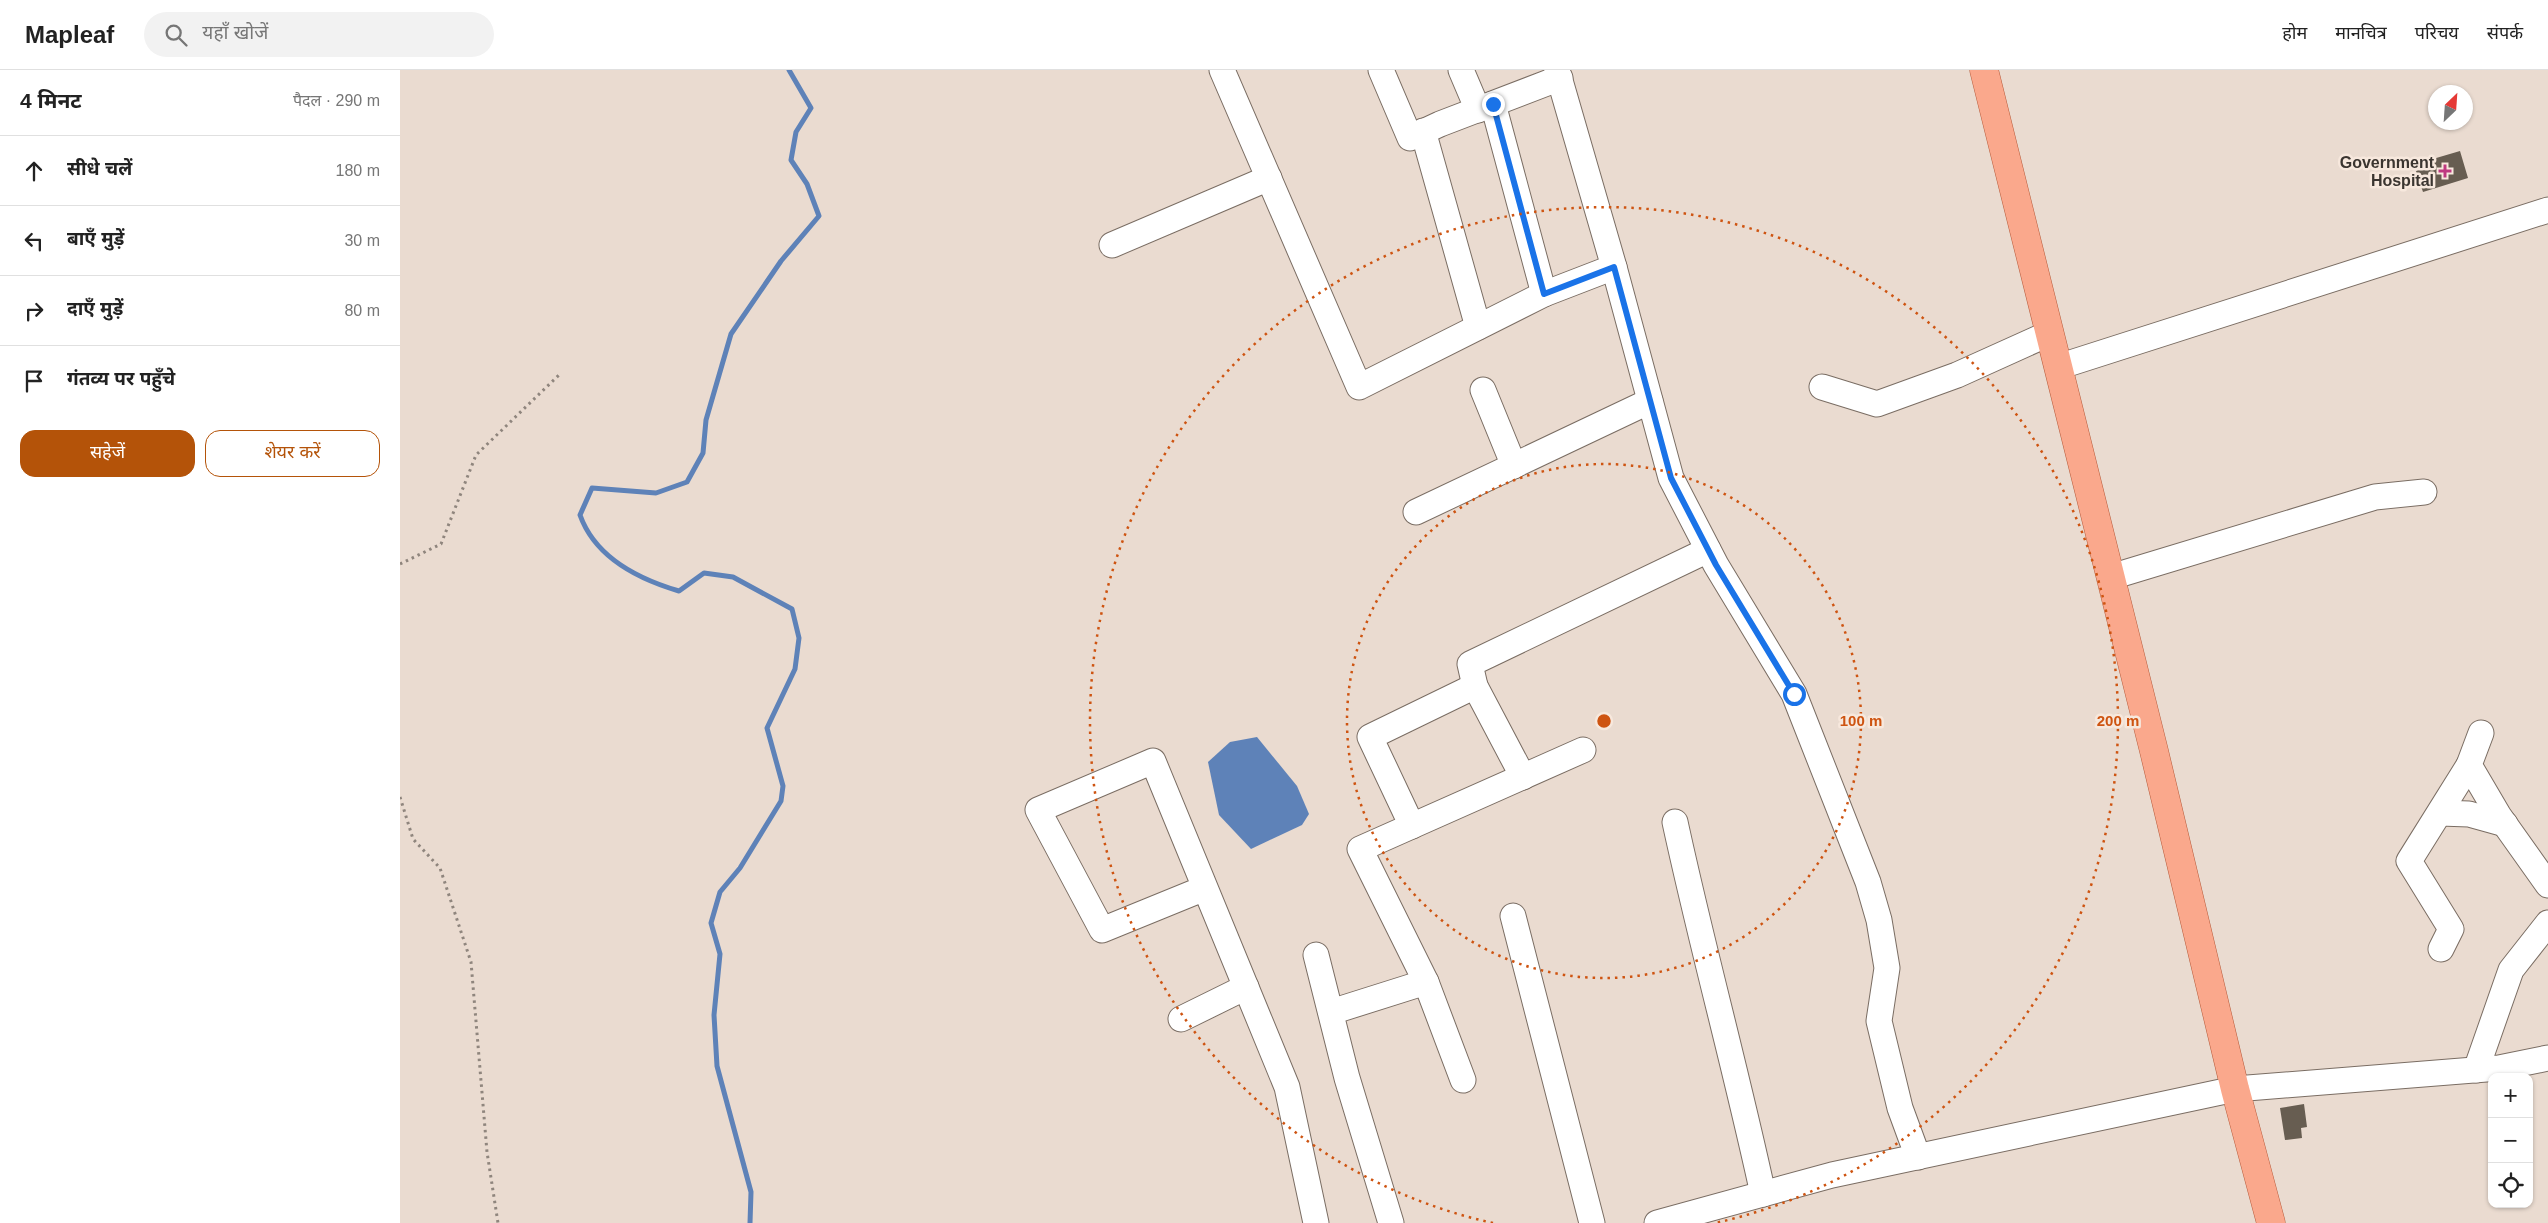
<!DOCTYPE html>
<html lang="hi">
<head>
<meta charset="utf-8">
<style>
	body { margin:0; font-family:Helvetica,"Noto Sans Devanagari",sans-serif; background:#f2f2f2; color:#222 }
	.controls { position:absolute; right:15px; bottom:15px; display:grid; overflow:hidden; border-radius:10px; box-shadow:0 1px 4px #0004 }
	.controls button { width:45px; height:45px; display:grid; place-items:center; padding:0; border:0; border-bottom:1px solid #e0e0e0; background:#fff; color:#222; font:25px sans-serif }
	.compass { position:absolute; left:2028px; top:15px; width:45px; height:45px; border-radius:50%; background:#fff; box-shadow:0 1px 4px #0004; rotate:25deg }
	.stop { position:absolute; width:15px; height:15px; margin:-11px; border:4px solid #1a73e8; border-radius:50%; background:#fff }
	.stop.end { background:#1a73e8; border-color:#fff; box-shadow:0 1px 5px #0008 }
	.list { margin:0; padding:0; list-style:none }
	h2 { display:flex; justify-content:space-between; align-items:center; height:65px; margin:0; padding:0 20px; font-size:21px }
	h2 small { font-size:16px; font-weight:400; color:#767676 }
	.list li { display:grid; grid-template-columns:32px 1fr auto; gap:15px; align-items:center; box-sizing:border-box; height:70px; padding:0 20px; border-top:1px solid #e0e0e0 }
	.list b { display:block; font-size:19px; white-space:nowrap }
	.list em { font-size:16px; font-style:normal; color:#767676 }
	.actions { display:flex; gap:10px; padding:15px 20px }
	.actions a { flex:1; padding:11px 0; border:1px solid #b45309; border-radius:15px; text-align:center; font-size:18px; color:#b45309 }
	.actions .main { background:#b45309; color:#fff }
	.icon { flex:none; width:28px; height:28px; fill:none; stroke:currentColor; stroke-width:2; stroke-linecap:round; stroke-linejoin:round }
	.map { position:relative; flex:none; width:2148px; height:1153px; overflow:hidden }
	header { display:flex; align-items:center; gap:30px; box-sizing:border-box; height:70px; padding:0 25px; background:#fff; border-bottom:1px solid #e0e0e0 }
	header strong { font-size:24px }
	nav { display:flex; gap:28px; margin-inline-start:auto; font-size:18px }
	.search { width:350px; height:45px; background:#f2f2f2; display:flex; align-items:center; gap:12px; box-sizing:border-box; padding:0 18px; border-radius:28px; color:#767676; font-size:19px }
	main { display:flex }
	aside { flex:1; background:#fff }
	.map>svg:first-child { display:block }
	.water { fill:#5e82b8 }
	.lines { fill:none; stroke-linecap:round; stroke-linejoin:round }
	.stream { stroke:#5e82b8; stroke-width:5 }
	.building { fill:#675d51 }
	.minor-casing { stroke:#7a6d63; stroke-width:27 }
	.major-casing { stroke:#b55a3a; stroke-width:29 }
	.path { stroke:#8f857d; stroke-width:3; stroke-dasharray:2.5 4; stroke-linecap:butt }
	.minor { stroke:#fff; stroke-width:25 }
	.major { stroke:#faa88c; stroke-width:28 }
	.route { stroke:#1a73e8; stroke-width:6 }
	.ring { fill:none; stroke:#ce5411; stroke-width:2.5; stroke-dasharray:2.5 5 }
	.poi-dot { fill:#be3a80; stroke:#f7e8dd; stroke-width:2 }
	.labels { text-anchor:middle; stroke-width:5; stroke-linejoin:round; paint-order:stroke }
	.poi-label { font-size:16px; font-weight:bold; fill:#3b3530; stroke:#f7e8dd; text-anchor:end }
	.centre { fill:#ce5411; stroke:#f7e8dd; stroke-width:2.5 }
	.ring-label { font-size:15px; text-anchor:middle; font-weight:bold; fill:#ce5411; stroke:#f7e8dd; stroke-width:5; stroke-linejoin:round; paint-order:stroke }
</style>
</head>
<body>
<header>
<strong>Mapleaf</strong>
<div class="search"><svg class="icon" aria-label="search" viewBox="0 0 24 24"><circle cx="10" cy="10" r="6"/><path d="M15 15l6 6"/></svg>यहाँ खोजें</div>
<nav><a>होम</a><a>मानचित्र</a><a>परिचय</a><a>संपर्क</a></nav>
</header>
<main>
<aside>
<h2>4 मिनट<small>पैदल · 290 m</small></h2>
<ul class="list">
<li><svg class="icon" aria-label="ahead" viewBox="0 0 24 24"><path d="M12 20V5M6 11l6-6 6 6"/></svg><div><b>सीधे चलें</b></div><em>180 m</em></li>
<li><svg class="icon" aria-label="left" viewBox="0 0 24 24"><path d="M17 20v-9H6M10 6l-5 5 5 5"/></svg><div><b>बाएँ मुड़ें</b></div><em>30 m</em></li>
<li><svg class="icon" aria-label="right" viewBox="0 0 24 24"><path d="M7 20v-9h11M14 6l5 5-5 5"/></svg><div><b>दाएँ मुड़ें</b></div><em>80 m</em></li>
<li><svg class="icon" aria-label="arrive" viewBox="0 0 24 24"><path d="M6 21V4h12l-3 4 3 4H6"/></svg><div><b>गंतव्य पर पहुँचे</b></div></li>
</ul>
<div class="actions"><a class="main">सहेजें</a><a>शेयर करें</a></div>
</aside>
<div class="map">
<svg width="2148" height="1153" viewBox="0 0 2148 1153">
	<rect width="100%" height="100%" fill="#eadbd0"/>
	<path class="water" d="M857,667l40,49 12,28 -7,11 -51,24 -32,-34 -11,-53 22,-20z"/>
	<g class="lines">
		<path class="stream" d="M350,1153l1,-31 -34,-126 -3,-51 6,-61 -9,-31 9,-31 20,-24 41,-67 2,-15 -16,-58 28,-59 4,-31 -7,-29 -59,-32 -29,-4 -25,18c-41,-12 -84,-34 -99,-76l12,-27 64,5 31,-11 16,-29 3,-33 25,-86 50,-73 38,-45 -12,-32 -16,-24 5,-28 15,-24 -22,-38"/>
	</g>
	<g class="building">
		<path d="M2060,81l8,27 -45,14 -7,-21 12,-3 -2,-7z"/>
		<path d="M1904,1034l3,23 -6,1 1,10 -17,2 -5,-32z"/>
	</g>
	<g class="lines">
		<g class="minor-casing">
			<g id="minor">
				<path d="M822,0l137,317 185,-93 70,-27"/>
				<path d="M981,0l29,68 30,-14 120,-46"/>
				<path d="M1061,0l17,40"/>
				<path d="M1157,0l57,197 57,211 45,87 78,129 74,188 11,38 8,48 -8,53 21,87 18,49"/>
				<path d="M1093,34l51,190"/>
				<path d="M1023,61l55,196"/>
				<path d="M712,175l157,-67"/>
				<path d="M1658,297l490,-157"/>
				<path d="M1422,317l55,17 80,-29 93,-42"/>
				<path d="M1083,320l31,76"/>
				<path d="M1016,442l234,-111"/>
				<path d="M1711,507l264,-80 49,-5"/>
				<path d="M2081,663l-12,32 30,51 49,69"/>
				<path d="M1123,707l-48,-91 -5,-22 238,-114"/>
				<path d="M2040,743l29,1 36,10"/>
				<path d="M1275,752c27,125 61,247 88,372"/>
				<path d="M1012,756l-42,-89 105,-51"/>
				<path d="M805,818l-103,42 -64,-120 115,-49 134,326 29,136"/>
				<path d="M1113,846l79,307"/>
				<path d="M2041,879l10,-20 -42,-68 60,-96"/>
				<path d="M916,885l31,123 44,145"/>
				<path d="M931,942l95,-30"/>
				<path d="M781,949l65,-32"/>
				<path d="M2076,1000l35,-100 37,-47"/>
				<path d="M1063,1010l-37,-98 -66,-133 223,-99"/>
				<path d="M1257,1153l175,-48 403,-86 264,-21 49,-10"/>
			</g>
		</g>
		<g class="major-casing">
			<path id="major" d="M1584,0l170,681 81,338 36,134"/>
		</g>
		<g class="path">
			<path d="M0,494l41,-20 35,-89 85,-82"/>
			<path d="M0,727l13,42 27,29 31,94 16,190 11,71"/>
		</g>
		<use href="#minor" class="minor"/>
		<use href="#major" class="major"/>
	</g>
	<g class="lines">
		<path class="route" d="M1093,34l51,190 70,-27 57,211 45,87 78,129"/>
	</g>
	<g class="ring">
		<circle cx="1204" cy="651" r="257"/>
		<path d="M1093 1153A514 514 0 1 1 1315 1153"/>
	</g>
	<path class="poi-dot" d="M2042.5 93.5h5v5h5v5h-5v5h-5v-5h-5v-5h5z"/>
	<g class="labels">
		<g class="poi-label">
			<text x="2034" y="98">Government<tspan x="2034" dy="18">Hospital</tspan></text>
		</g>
	</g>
	<circle cx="1204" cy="651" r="8" class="centre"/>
	<g class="ring-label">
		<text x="1461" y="656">100 m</text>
		<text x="1718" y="656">200 m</text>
	</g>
</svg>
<div class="controls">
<button>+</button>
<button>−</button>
<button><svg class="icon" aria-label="locate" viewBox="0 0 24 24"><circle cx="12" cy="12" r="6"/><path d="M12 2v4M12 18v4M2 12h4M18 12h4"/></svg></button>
</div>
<svg class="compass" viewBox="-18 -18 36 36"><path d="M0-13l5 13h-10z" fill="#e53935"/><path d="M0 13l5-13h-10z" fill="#767676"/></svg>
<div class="stop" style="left:1394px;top:624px"></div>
<div class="stop end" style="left:1093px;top:34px"></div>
</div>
</main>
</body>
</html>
